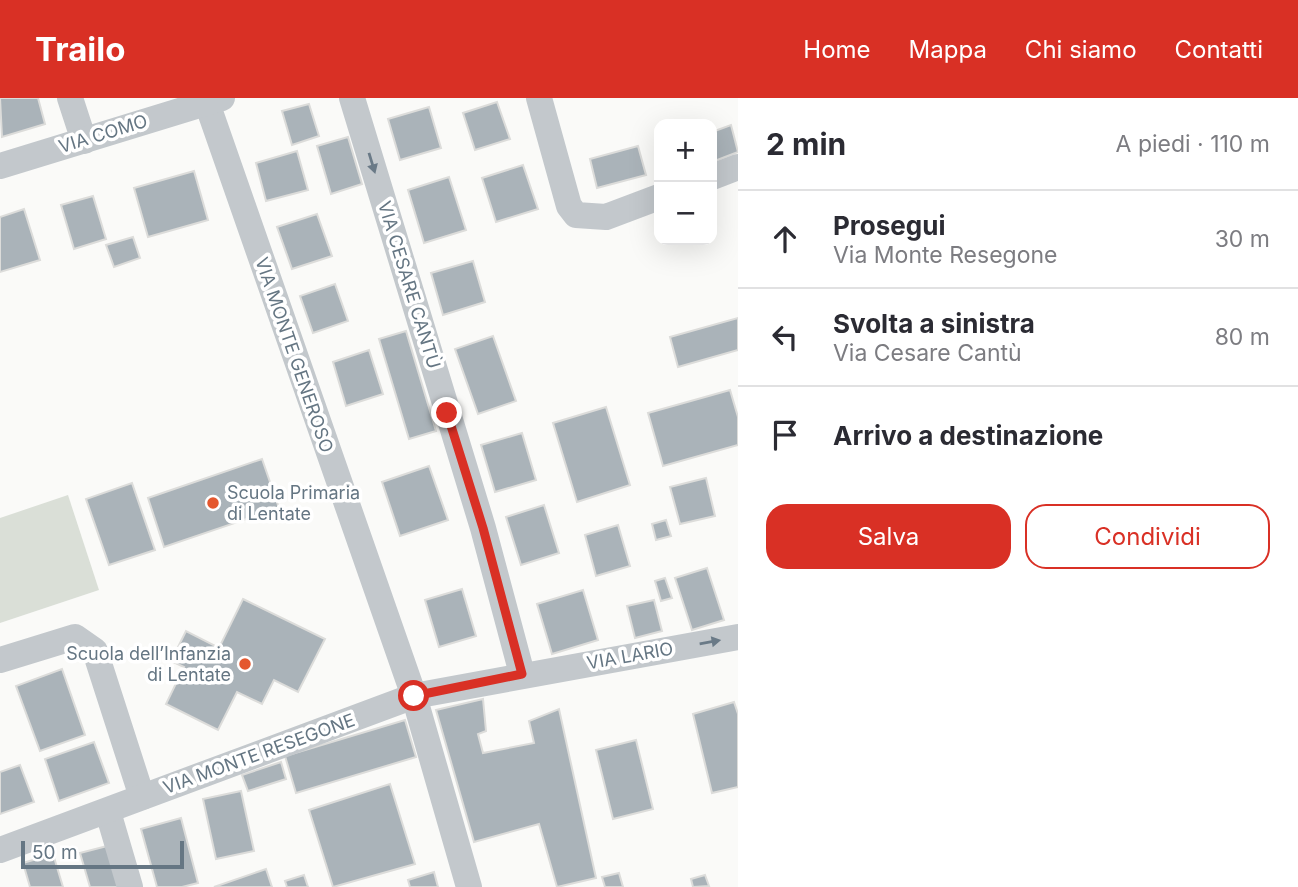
<!DOCTYPE html>
<html lang="it">
<head>
<meta charset="utf-8">
<style>
	body { margin:0; font-family:Inter,sans-serif; background:#f2f2f3; color:#2b2b33 }
	.controls { position:absolute; right:21px; top:21px; display:grid; overflow:hidden; border-radius:14px; box-shadow:0 7px 28px #0002 }
	.controls button { width:63px; height:63px; display:grid; place-items:center; padding:0; border:0; border-bottom:2px solid #e1e1e2; background:#fff; color:#2b2b33; font:35px sans-serif }
	.scale { position:absolute; left:21px; bottom:18px; width:163px; box-sizing:border-box; padding-left:7px; border:4px solid #657683; border-top:0; font-size:19px; line-height:24px; white-space:nowrap; color:#657683; -webkit-text-stroke:5px #fff; paint-order:stroke }
	.stop { position:absolute; width:21px; height:21px; margin:-16px; border:5px solid #d93025; border-radius:50%; background:#fff }
	.stop.end { background:#d93025; border-color:#fff; box-shadow:0 2px 7px #0008 }
	.list { margin:0; padding:0; list-style:none }
	h2 { display:flex; justify-content:space-between; align-items:center; height:91px; margin:0; padding:0 28px; font-size:30px }
	h2 small { font-size:23px; font-weight:400; color:#7c7c81 }
	.list li { display:grid; grid-template-columns:46px 1fr auto; gap:21px; align-items:center; box-sizing:border-box; height:98px; padding:0 28px; border-top:2px solid #e1e1e2 }
	.list b { display:block; font-size:26px; white-space:nowrap }
	.list p { margin:0; font-size:23px; white-space:nowrap; color:#7c7c81 }
	.list em { font-size:23px; font-style:normal; color:#7c7c81 }
	.actions { display:flex; gap:14px; padding:21px 28px }
	.actions a { flex:1; padding:16px 0; border:2px solid #d93025; border-radius:21px; text-align:center; font-size:24px; color:#d93025 }
	.actions .main { background:#d93025; color:#fff }
	.icon { flex:none; width:38px; height:38px; fill:none; stroke:currentColor; stroke-width:2; stroke-linecap:round; stroke-linejoin:round }
	.map { position:relative; flex:none; width:738px; height:789px; overflow:hidden }
	header { display:flex; align-items:center; gap:42px; box-sizing:border-box; height:98px; padding:0 35px; background:#d93025; color:#fff }
	header strong { font-size:33px }
	nav { display:flex; gap:38px; margin-inline-start:auto; font-size:24px }
	main { display:flex }
	aside { flex:1; background:#fff }
	.map>svg:first-child { display:block }
	.green { fill:#dadfd7 }
	.building { fill:#aab3b9; stroke:#dcdcda; stroke-width:2 }
	.lines { fill:none; stroke-linecap:round; stroke-linejoin:round }
	.street { stroke:#c3c8cc; stroke-width:26 }
	.oneway { fill:#6a7a87 }
	.route { stroke:#d93025; stroke-width:9 }
	.poi-dot { fill:#e4572e; stroke:#fff; stroke-width:2.5 }
	.labels { text-anchor:middle; stroke-width:7; stroke-linejoin:round; paint-order:stroke }
	.street-label { font-size:18px; fill:#657683; stroke:#fff }
	.poi-label { font-size:18px; fill:#657683; stroke:#fff; text-anchor:start }
</style>
</head>
<body>
<header>
<strong>Trailo</strong>
<nav><a>Home</a><a>Mappa</a><a>Chi siamo</a><a>Contatti</a></nav>
</header>
<main>
<div class="map">
<svg width="738" height="789" viewBox="0 0 738 789">
	<rect width="100%" height="100%" fill="#fafaf8"/>
	<path class="green" d="M68,397l31,95 -99,33v-105z"/>
	<g class="building">
		<path d="M0,0h38l7,26 -43,13z"/>
		<path d="M497,4l13,37 -35,11 -12,-37z"/>
		<path d="M309,6l10,32 -27,9 -10,-34z"/>
		<path d="M429,9l12,41 -41,12 -12,-41z"/>
		<path d="M731,27l7,27 -26,10v-30z"/>
		<path d="M348,39l14,47 -31,10 -14,-48z"/>
		<path d="M638,48l8,29 -49,13 -7,-29z"/>
		<path d="M297,53l11,39 -42,11 -10,-38z"/>
		<path d="M523,67l15,44 -42,13 -14,-44z"/>
		<path d="M194,73l14,49 -60,17 -14,-49z"/>
		<path d="M449,79l17,53 -42,13 -16,-53z"/>
		<path d="M93,98l13,43 -32,10 -13,-44z"/>
		<path d="M24,111l16,51 -40,12v-55z"/>
		<path d="M317,116l15,42 -40,13 -15,-42z"/>
		<path d="M133,139l7,21 -26,9 -8,-22z"/>
		<path d="M473,163l12,41 -42,13 -12,-42z"/>
		<path d="M335,186l13,37 -35,12 -13,-37z"/>
		<path d="M738,220v32l-60,17 -8,-30z"/>
		<path d="M406,233l30,100 -27,8 -30,-100z"/>
		<path d="M493,238l23,65 -38,13 -23,-65z"/>
		<path d="M369,252l14,44 -37,12 -13,-44z"/>
		<path d="M730,292l8,27v28l-75,21 -15,-53z"/>
		<path d="M606,309l24,78 -53,17 -24,-79z"/>
		<path d="M522,335l14,47 -41,12 -14,-47z"/>
		<path d="M262,361l17,49 -115,39 -16,-49z"/>
		<path d="M429,368l19,54 -48,16 -18,-54z"/>
		<path d="M706,380l9,38 -35,8 -10,-37z"/>
		<path d="M132,385l23,67 -46,15 -23,-66z"/>
		<path d="M544,407l15,48 -38,12 -15,-48z"/>
		<path d="M666,422l5,16 -15,4 -4,-16z"/>
		<path d="M618,427l12,41 -34,10 -11,-41z"/>
		<path d="M707,470l17,52 -32,10 -17,-52z"/>
		<path d="M665,480l7,20 -11,3 -6,-20z"/>
		<path d="M462,491l14,47 -37,11 -14,-47z"/>
		<path d="M583,492l15,50 -46,14 -15,-50z"/>
		<path d="M243,501l82,40 -27,53 -24,-12 -12,24 -25,-12 -19,38 -52,-26 18,-37 -13,-6 15,-30 33,17z"/>
		<path d="M654,502l8,31 -27,7 -8,-32z"/>
		<path d="M62,571l23,66 -45,16 -24,-65z"/>
		<path d="M483,601l3,32 -8,3 5,19 51,-10 -5,-22 30,-12 37,169 -39,9 -18,-63 -65,18 -38,-132z"/>
		<path d="M734,604l4,12v73l-26,6 -19,-79z"/>
		<path d="M405,622l11,37 -120,36 -11,-37z"/>
		<path d="M636,642l17,69 -40,10 -17,-69z"/>
		<path d="M94,644l15,41 -50,18 -14,-42z"/>
		<path d="M281,664l5,17 -38,12 -6,-16z"/>
		<path d="M20,667l14,37 -34,12v-42z"/>
		<path d="M390,686l25,80 -82,23 -24,-77z"/>
		<path d="M241,693l13,60 -38,8 -13,-60z"/>
		<path d="M181,720l17,65 -16,4h-25l-16,-58z"/>
		<path d="M111,747l12,42h-33l-10,-34z"/>
		<path d="M53,756l10,33h-33l-7,-24z"/>
		<path d="M266,771l6,18h-58z"/>
		<path d="M434,774l4,15h-28l-2,-7z"/>
		<path d="M619,775l4,14h-18l-3,-10z"/>
		<path d="M304,777l4,12h-21l-2,-6z"/>
		<path d="M705,777l4,11 -16,1 -2,-8z"/>
	</g>
	<g class="lines">
		<g class="street">
			<path d="M70,0l14,43"/>
			<path d="M352,0l131,430 39,146"/>
			<path d="M539,0l30,108 7,9 30,2 53,-20"/>
			<path d="M207,5l207,593 55,191"/>
			<path d="M0,68l222,-68"/>
			<path d="M712,79l26,-10"/>
			<path d="M0,562l75,-23 20,14 47,146"/>
			<path d="M108,714l22,75"/>
			<path d="M0,752l414,-154 324,-59"/>
		</g>
	</g>
	<defs><path id="oneway-solid" d="M-6-.8H1V-3.2L6.5 0L1 3.2V.8H-6Z" transform="scale(1.75)"/></defs>
	<g class="oneway">
		<use href="#oneway-solid" transform="translate(372 65) rotate(73)"/>
		<use href="#oneway-solid" transform="translate(710 544) rotate(-10)"/>
	</g>
	<g class="lines">
		<path class="route" d="M414,598l108,-22 -39,-146 -36,-115"/>
	</g>
	<g class="poi-dot">
		<circle cx="213" cy="405" r="7"/>
		<circle cx="245" cy="566" r="7"/>
	</g>
	<g class="labels">
		<g class="street-label">
			<text transform="translate(103 36) rotate(-17)" y="6">VIA COMO</text>
			<text transform="translate(409 187) rotate(73)" y="6">VIA CESARE CANTÙ</text>
			<text transform="translate(294 257) rotate(71)" y="6">VIA MONTE GENEROSO</text>
			<text transform="translate(630 558) rotate(-10)" y="6">VIA LARIO</text>
			<text transform="translate(259 656) rotate(-20)" y="6">VIA MONTE RESEGONE</text>
		</g>
		<g class="poi-label">
			<text x="227" y="401">Scuola Primaria<tspan x="227" dy="21">di Lentate</tspan></text>
			<text x="231" y="562" text-anchor="end">Scuola dell’Infanzia<tspan x="231" dy="21">di Lentate</tspan></text>
		</g>
	</g>
</svg>
<div class="controls">
<button>+</button>
<button>−</button>
</div>
<div class="scale">50 m</div>
<div class="stop" style="left:414px;top:598px"></div>
<div class="stop end" style="left:447px;top:315px"></div>
</div>
<aside>
<h2>2 min<small>A piedi · 110 m</small></h2>
<ul class="list">
<li><svg class="icon" aria-label="ahead" viewBox="0 0 24 24"><path d="M12 20V5M6 11l6-6 6 6"/></svg><div><b>Prosegui</b><p>Via Monte Resegone</p></div><em>30 m</em></li>
<li><svg class="icon" aria-label="left" viewBox="0 0 24 24"><path d="M17 20v-9H6M10 6l-5 5 5 5"/></svg><div><b>Svolta a sinistra</b><p>Via Cesare Cantù</p></div><em>80 m</em></li>
<li><svg class="icon" aria-label="arrive" viewBox="0 0 24 24"><path d="M6 21V4h12l-3 4 3 4H6"/></svg><div><b>Arrivo a destinazione</b></div></li>
</ul>
<div class="actions"><a class="main">Salva</a><a>Condividi</a></div>
</aside>
</main>
</body>
</html>
